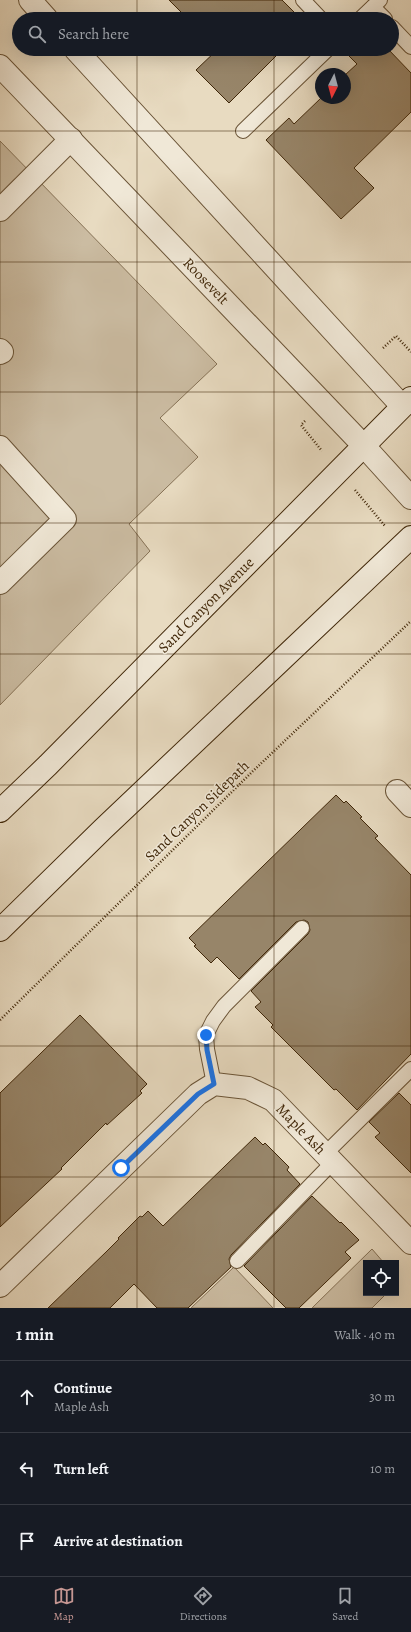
<!DOCTYPE html>
<html lang="en">
<head>
<meta charset="utf-8">
<style>
	body { margin:0; font-family:Alegreya,serif; background:#20242c; color:#f1f3f6 }
	.controls { position:absolute; right:12px; bottom:12px; display:grid; overflow:hidden; border-radius:0px; box-shadow:0 4px 16px #0002 }
	.controls button { width:36px; height:36px; display:grid; place-items:center; padding:0; border:0; border-bottom:1px solid #363941; background:#171b24; color:#f1f3f6; font:20px sans-serif }
	.compass { position:absolute; left:315px; top:68px; width:36px; height:36px; border-radius:50%; background:#171b24; box-shadow:0 4px 16px #0002; rotate:186deg }
	.stop { position:absolute; width:12px; height:12px; margin:-9px; border:3px solid #1a73e8; border-radius:50%; background:#fff }
	.stop.end { background:#1a73e8; border-color:#fff; box-shadow:0 1px 4px #0008 }
	.list { margin:0; padding:0; list-style:none }
	h2 { display:flex; justify-content:space-between; align-items:center; height:52px; margin:0; padding:0 16px; font-size:17px }
	h2 small { font-size:13px; font-weight:400; color:#9ea1a6 }
	.list li { display:grid; grid-template-columns:26px 1fr auto; gap:12px; align-items:center; box-sizing:border-box; height:72px; padding:0 16px; border-top:1px solid #363941 }
	.list b { display:block; font-size:15px; white-space:nowrap }
	.list p { margin:0; font-size:13px; white-space:nowrap; color:#9ea1a6 }
	.list em { font-size:13px; font-style:normal; color:#9ea1a6 }
	.icon { flex:none; width:22px; height:22px; fill:none; stroke:currentColor; stroke-width:2; stroke-linecap:round; stroke-linejoin:round }
	.map { position:relative; flex:none; width:411px; height:1308px; overflow:hidden }
	.search { position:absolute; background:#171b24; box-shadow:0 4px 16px #0002; left:12px; right:12px; top:12px; height:44px; display:flex; align-items:center; gap:10px; box-sizing:border-box; padding:0 14px; border-radius:22px; color:#9ea1a6; font-size:15px }
	.sheet { height:268px; background:#171b24 }
	nav { display:flex; justify-content:space-around; align-items:center; box-sizing:border-box; height:56px; border-top:1px solid #363941; background:#171b24; font-size:11px; color:#9ea1a6 }
	nav a { display:grid; justify-items:center; gap:2px }
	nav .on { color:#c59692 }
	.map>svg:first-child { display:block }
	.green { fill:#cbbca2; stroke:#867256 }
	.building { fill:#978569; stroke:#402709 }
	.lines { fill:none; stroke-linecap:round; stroke-linejoin:round }
	.service-casing { stroke:#6a5437; stroke-width:16 }
	.minor-casing { stroke:#6a5437; stroke-width:24 }
	.tertiary-casing { stroke:#6a5437; stroke-width:24 }
	.secondary-casing { stroke:#402709; stroke-width:24 }
	.path { stroke:#402709; stroke-width:2.5; stroke-dasharray:1 2; stroke-linecap:butt }
	.service { stroke:#f0e8d7; stroke-width:14 }
	.minor { stroke:#f0e8d7; stroke-width:22 }
	.tertiary { stroke:#f0e8d7; stroke-width:22 }
	.secondary { stroke:#f0e8d7; stroke-width:22 }
	.route { stroke:#1a73e8; stroke-width:5 }
	.grid { fill:none; stroke:#402709; stroke-width:1; stroke-opacity:0.55 }
	.labels { text-anchor:middle; stroke-width:3; stroke-linejoin:round; paint-order:stroke }
	.street-label { font-size:15px; fill:#402709; stroke:#f0e8d7 }
</style>
</head>
<body>
<div class="map">
<svg width="411" height="1308" viewBox="0 0 411 1308">
	<rect width="100%" height="100%" fill="#e8dbc1"/>
	<filter id="stains"><feTurbulence type="fractalNoise" baseFrequency=".005" numOctaves="4"/><feColorMatrix values="0 0 0 0 .2 0 0 0 0 .09 0 0 0 0 .02 0 0 0 .5 -.17"/></filter>
	<radialGradient id="worn" r=".72"><stop offset=".6" stop-color="#630" stop-opacity="0"/><stop offset="1" stop-color="#630" stop-opacity=".3"/></radialGradient>
	<g class="green">
		<path d="M0,141l217,223 -57,54 38,39 -69,67 21,27 -150,154z"/>
		<path d="M372,1249l12,14h-18v30h21l-15,15h-60z"/>
		<path d="M234,1267l39,41h-82z"/>
	</g>
	<g class="building">
		<path d="M169,0h113l19,19h-113z"/>
		<path d="M218,49h65l-54,54 -33,-33z"/>
		<path d="M342,49h46l23,24v39l-57,56 20,20 -33,31 -75,-79 23,-22 5,6 27,-26h24v-23l12,-11z"/>
		<path d="M336,795l8,8 2,-2 16,16 -2,1 18,18 -3,2 36,37v179l-54,56 -21,-21 -2,1 -63,-63 2,-2 -18,-18 6,-5 -10,-11 57,-57 2,-4 -2,-8 -4,-2 -8,2 -57,57 -22,-22 -6,6 -17,-17 2,-1 -7,-7z"/>
		<path d="M80,1015l67,69 -7,7 2,2 -35,32 -1,-2 -45,45 1,1 -62,58v-134z"/>
		<path d="M399,1093l12,12v68l-36,-36 5,-4 -11,-11z"/>
		<path d="M255,1137l8,8 2,-2 24,24 -2,3 13,14 -69,71 -2,4 2,8 -43,41h-31l-23,-24 -24,24h-62l58,-56 13,-13 -1,-1 22,-22 2,1 6,-6 15,15z"/>
		<path d="M312,1196l28,27 1,-1 18,18 -14,12 6,6 -52,50h-13l-42,-42z"/>
	</g>
	<g class="lines">
		<g class="service-casing">
			<g id="service">
				<path d="M303,0l18,19"/>
				<path d="M373,7l12,12"/>
				<path d="M360,19l20,-19"/>
				<path d="M392,27l19,20"/>
				<path d="M243,131l85,-82"/>
				<path d="M214,1084l-7,-35 -1,-14 7,-14 11,-15 78,-78"/>
				<path d="M325,1154l86,-85"/>
				<path d="M237,1261l96,-99"/>
			</g>
		</g>
		<g class="minor-casing">
			<g id="minor">
				<path d="M30,0l17,19"/>
				<path d="M75,49l327,357"/>
				<path d="M0,66l363,379"/>
				<path d="M0,210l71,-71"/>
				<path d="M0,350l2,2 -2,1"/>
				<path d="M0,447l65,72 -65,64"/>
				<path d="M397,791l14,15"/>
				<path d="M0,1286l198,-192 16,-10 34,4 25,12 138,143"/>
			</g>
		</g>
		<g class="tertiary-casing">
			<path id="tertiary" d="M363,445l48,53"/>
		</g>
		<g class="secondary-casing">
			<g id="secondary">
				<path d="M0,811l48,-46 363,-367"/>
				<path d="M0,930l103,-101 308,-292"/>
			</g>
		</g>
		<g class="path">
			<path d="M383,348l13,-12 15,16"/>
			<path d="M305,421l-4,4 21,26"/>
			<path d="M355,490l30,36"/>
			<path d="M0,1020l252,-248 159,-151"/>
		</g>
		<use href="#service" class="service"/>
		<use href="#minor" class="minor"/>
		<use href="#tertiary" class="tertiary"/>
		<use href="#secondary" class="secondary"/>
	</g>
	<g class="lines">
		<path class="route" d="M121,1168l77,-74 16,-10 -7,-34 -1,-15"/>
	</g>
	<path class="grid" d="M137,0v19M274,0v19M137,49v1259M274,49v1259M0,131h411M0,262h411M0,392h411M0,523h411M0,654h411M0,785h411M0,916h411M0,1046h411M0,1177h411"/>
	<g class="labels">
		<g class="street-label">
			<text transform="translate(206 281) rotate(46)" y="5">Roosevelt</text>
			<text transform="translate(206 605) rotate(-45)" y="5">Sand Canyon Avenue</text>
			<text transform="translate(197 811) rotate(-44)" y="5">Sand Canyon Sidepath</text>
			<text transform="translate(301 1129) rotate(46)" y="5">Maple Ash</text>
		</g>
	</g>
	<rect width="100%" height="100%" filter="url(#stains)"/>
	<rect width="100%" height="100%" fill="url(#worn)"/>
</svg>
<div class="controls">
<button><svg class="icon" aria-label="locate" viewBox="0 0 24 24"><circle cx="12" cy="12" r="6"/><path d="M12 2v4M12 18v4M2 12h4M18 12h4"/></svg></button>
</div>
<svg class="compass" viewBox="-18 -18 36 36"><path d="M0-13l5 13h-10z" fill="#e53935"/><path d="M0 13l5-13h-10z" fill="#9ea1a6"/></svg>
<div class="stop" style="left:121px;top:1168px"></div>
<div class="stop end" style="left:206px;top:1035px"></div>
<div class="search"><svg class="icon" aria-label="search" viewBox="0 0 24 24"><circle cx="10" cy="10" r="6"/><path d="M15 15l6 6"/></svg>Search here</div>
</div>
<section class="sheet">
<h2>1 min<small>Walk · 40 m</small></h2>
<ul class="list">
<li><svg class="icon" aria-label="ahead" viewBox="0 0 24 24"><path d="M12 20V5M6 11l6-6 6 6"/></svg><div><b>Continue</b><p>Maple Ash</p></div><em>30 m</em></li>
<li><svg class="icon" aria-label="left" viewBox="0 0 24 24"><path d="M17 20v-9H6M10 6l-5 5 5 5"/></svg><div><b>Turn left</b></div><em>10 m</em></li>
<li><svg class="icon" aria-label="arrive" viewBox="0 0 24 24"><path d="M6 21V4h12l-3 4 3 4H6"/></svg><div><b>Arrive at destination</b></div></li>
</ul>
</section>
<nav>
<a class="on"><svg class="icon" aria-label="map" viewBox="0 0 24 24"><path d="M3 6l6-2 6 2 6-2v14l-6 2-6-2-6 2zM9 4v14M15 6v14"/></svg>Map</a>
<a><svg class="icon" aria-label="directions" viewBox="0 0 24 24"><path d="M12 3l9 9-9 9-9-9zM9 14v-3h6M13 9l2 2-2 2"/></svg>Directions</a>
<a><svg class="icon" aria-label="saved" viewBox="0 0 24 24"><path d="M7 4h10v16l-5-4-5 4z"/></svg>Saved</a>
</nav>
</body>
</html>
